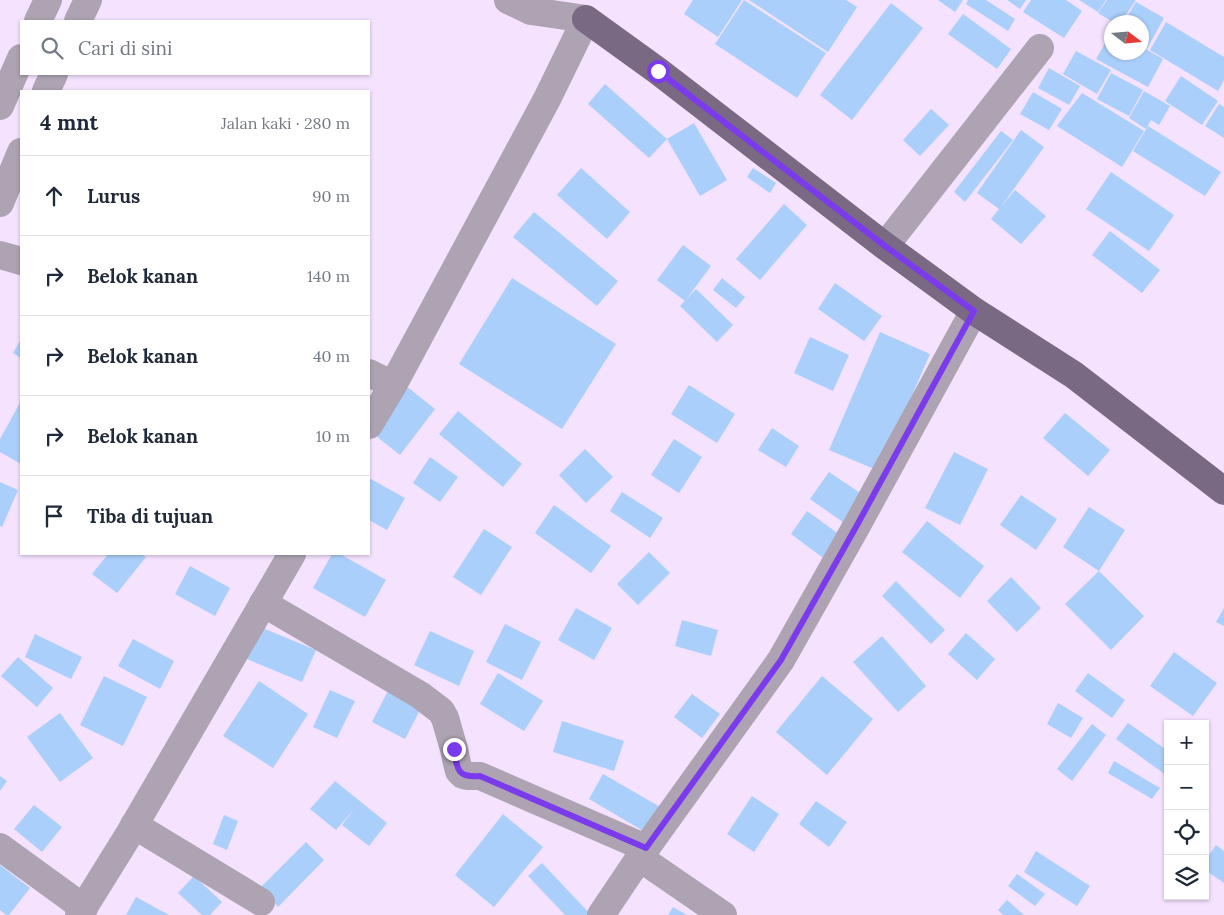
<!DOCTYPE html>
<html lang="id">
<head>
<meta charset="utf-8">
<style>
	body { margin:0; font-family:Lora,serif; background:#f2f2f3; color:#1f2937 }
	.controls { position:absolute; right:15px; bottom:15px; display:grid; overflow:hidden; border-radius:0px; box-shadow:0 1px 4px #0004 }
	.controls button { width:45px; height:45px; display:grid; place-items:center; padding:0; border:0; border-bottom:1px solid #e0e1e3; background:#fff; color:#1f2937; font:25px sans-serif }
	.compass { position:absolute; left:1104px; top:15px; width:45px; height:45px; border-radius:50%; background:#fff; box-shadow:0 1px 4px #0004; rotate:106deg }
	.stop { position:absolute; width:15px; height:15px; margin:-11px; border:4px solid #7c3aed; border-radius:50%; background:#fff }
	.stop.end { background:#7c3aed; border-color:#fff; box-shadow:0 1px 5px #0008 }
	.list { margin:0; padding:0; list-style:none }
	h2 { display:flex; justify-content:space-between; align-items:center; height:65px; margin:0; padding:0 20px; font-size:21px }
	h2 small { font-size:16px; font-weight:400; color:#747a83 }
	.list li { display:grid; grid-template-columns:32px 1fr auto; gap:15px; align-items:center; box-sizing:border-box; height:80px; padding:0 20px; border-top:1px solid #e0e1e3 }
	.list b { display:block; font-size:19px; white-space:nowrap }
	.list em { font-size:16px; font-style:normal; color:#747a83 }
	.icon { flex:none; width:28px; height:28px; fill:none; stroke:currentColor; stroke-width:2; stroke-linecap:round; stroke-linejoin:round }
	.map { position:relative; flex:none; width:1224px; height:915px; overflow:hidden }
	.search { position:absolute; background:#fff; box-shadow:0 1px 4px #0004; left:20px; top:20px; width:350px; height:55px; display:flex; align-items:center; gap:12px; box-sizing:border-box; padding:0 18px; border-radius:0px; color:#747a83; font-size:19px }
	.panel { position:absolute; background:#fff; box-shadow:0 1px 4px #0004; left:20px; top:90px; width:350px; height:465px; border-radius:0px }
	.map>svg:first-child { display:block }
	.building { fill:#abcffb }
	.lines { fill:none; stroke-linecap:round; stroke-linejoin:round }
	.minor { stroke:#ada3b2; stroke-width:28 }
	.major { stroke:#7a6983; stroke-width:28 }
	.route { stroke:#7c3aed; stroke-width:6 }
</style>
</head>
<body>
<div class="map">
<svg width="1224" height="915" viewBox="0 0 1224 915">
	<rect width="100%" height="100%" fill="#f4e2fe"/>
	<g class="building">
		<path d="M693,0h49l-24,37 -34,-23z"/>
		<path d="M744,0l82,53 -29,45 -82,-54z"/>
		<path d="M749,0h97l11,7 -29,45z"/>
		<path d="M938,0h25l-8,12z"/>
		<path d="M968,0h18l29,19 -7,12 -42,-27z"/>
		<path d="M1007,0h19l-6,9z"/>
		<path d="M1031,0h35l16,11 -18,27 -41,-26z"/>
		<path d="M1079,0h27l-8,12z"/>
		<path d="M1107,0h29l-15,22h-8l-15,-9z"/>
		<path d="M1136,2l28,16 -17,31 -5,-3v-24h-18z"/>
		<path d="M891,3l32,25 -71,92 -32,-25z"/>
		<path d="M963,14l48,35 -14,20 -49,-35z"/>
		<path d="M1166,22l58,35v23l-6,11 -68,-41z"/>
		<path d="M1112,31v21h30v-5l21,12 -15,28 -52,-28z"/>
		<path d="M1076,51l35,19 -14,24 -34,-20z"/>
		<path d="M1049,68l31,18 -11,19 -31,-17z"/>
		<path d="M1111,73l32,17 -14,26 -32,-17z"/>
		<path d="M1181,76l37,25 -16,24 -37,-24z"/>
		<path d="M605,84l62,55 -18,19 -61,-54z"/>
		<path d="M1144,91l26,15 -11,19 -8,-5 -5,9 -17,-11z"/>
		<path d="M1033,92l29,17 -13,21 -29,-16z"/>
		<path d="M1082,93l62,38 -22,36 -65,-41z"/>
		<path d="M1219,104l5,3v31l-19,-12z"/>
		<path d="M931,109l18,16 -29,31 -17,-16z"/>
		<path d="M694,123l33,57 -27,16 -33,-57z"/>
		<path d="M1148,126l73,46 -16,24 -72,-45z"/>
		<path d="M1021,130l23,17 -43,60 14,-17 31,26 -25,28 -30,-25 8,-10 -22,-16z"/>
		<path d="M1001,131l12,9 -48,62 -11,-10z"/>
		<path d="M581,168l49,44 -23,27 -50,-44z"/>
		<path d="M753,168l23,15 -6,10 -23,-16z"/>
		<path d="M1111,172l63,43 -25,36 -63,-42z"/>
		<path d="M784,204l23,21 -47,55 -24,-21z"/>
		<path d="M534,212l84,69 -21,25 -84,-69z"/>
		<path d="M1110,231l50,39 -18,23 -50,-38z"/>
		<path d="M683,245l28,21 -26,35 -28,-21z"/>
		<path d="M512,278l104,66 -54,85 -103,-65z"/>
		<path d="M722,278l23,19 -9,11 -23,-18z"/>
		<path d="M835,283l47,33 -18,25 -46,-32z"/>
		<path d="M696,289l37,36 -16,17 -37,-36z"/>
		<path d="M880,332l50,22 -51,117 -50,-21z"/>
		<path d="M810,337l39,18 -16,36 -39,-18z"/>
		<path d="M21,339v19l-8,-5z"/>
		<path d="M689,385l46,29 -18,29 -46,-29z"/>
		<path d="M406,386l29,23 -35,46 -29,-23z"/>
		<path d="M21,401v63l-21,-12v-13z"/>
		<path d="M458,411l64,53 -19,23 -64,-53z"/>
		<path d="M1065,413l45,37 -22,26 -45,-38z"/>
		<path d="M772,428l27,18 -13,21 -28,-17z"/>
		<path d="M674,439l28,18 -23,36 -28,-18z"/>
		<path d="M585,449l28,28 -27,26 -27,-28z"/>
		<path d="M954,452l34,17 -28,56 -35,-17z"/>
		<path d="M430,457l28,20 -18,25 -27,-19z"/>
		<path d="M829,472l40,27 -19,28 -40,-28z"/>
		<path d="M369,478l36,20 -18,32 -18,-10z"/>
		<path d="M0,482l18,8 -16,37 -2,-1z"/>
		<path d="M622,492l41,26 -13,20 -40,-27z"/>
		<path d="M1021,495l36,24 -21,31 -36,-25z"/>
		<path d="M554,505l57,41 -20,27 -56,-40z"/>
		<path d="M1089,507l36,23 -26,41 45,45 -33,34 -46,-46 34,-33 -36,-24z"/>
		<path d="M807,511l40,29 -17,23 -39,-29z"/>
		<path d="M927,521l57,45 -24,32 -58,-46z"/>
		<path d="M484,529l28,18 -31,48 -28,-18z"/>
		<path d="M649,552l21,21 -32,32 -21,-21z"/>
		<path d="M108,554h33l5,3 -29,36 -25,-19z"/>
		<path d="M332,554h8l46,26 -21,37 -52,-29z"/>
		<path d="M190,566l40,22 -15,28 -40,-22z"/>
		<path d="M1011,577l30,31 -24,24 -30,-31z"/>
		<path d="M896,581l49,49 -14,14 -49,-48z"/>
		<path d="M576,608l36,20 -18,32 -36,-20z"/>
		<path d="M1224,608v18l-8,-4z"/>
		<path d="M682,620l36,10 -7,26 -36,-10z"/>
		<path d="M505,624l36,18 -19,38 -36,-18z"/>
		<path d="M260,627l56,23 -14,32 -55,-23z"/>
		<path d="M430,631l44,20 -15,35 -45,-21z"/>
		<path d="M966,633l29,26 -18,21 -29,-26z"/>
		<path d="M35,634l47,23 -11,22 -46,-22z"/>
		<path d="M882,636l44,50 -28,26 -45,-50z"/>
		<path d="M133,639l41,22 -14,28 -42,-23z"/>
		<path d="M1174,652l43,31 -24,33 -43,-30z"/>
		<path d="M18,657l35,31 -16,19 -36,-31z"/>
		<path d="M498,673l45,28 -19,30 -44,-27z"/>
		<path d="M1088,673l37,27 -13,18 -37,-27z"/>
		<path d="M104,676l43,21 -24,49 -43,-21z"/>
		<path d="M822,676l51,43 -46,56 -51,-43z"/>
		<path d="M259,681l49,33 -35,54 -50,-32z"/>
		<path d="M330,690l25,11 -18,37 -24,-11z"/>
		<path d="M388,691l33,17 -16,31 -33,-17z"/>
		<path d="M692,694l28,20 -18,24 -28,-21z"/>
		<path d="M1058,703l25,15 -12,20 -24,-14z"/>
		<path d="M60,713l33,45 -33,24 -33,-45z"/>
		<path d="M562,721l62,20 -10,30 -61,-19z"/>
		<path d="M1128,723l40,28v21l-2,3 -50,-36z"/>
		<path d="M1092,724l14,11 -34,46 -15,-12z"/>
		<path d="M1114,761l46,27 -8,11 -44,-26z"/>
		<path d="M603,774l59,34 -15,25 -58,-34z"/>
		<path d="M0,776l7,5 -7,10z"/>
		<path d="M335,781l52,42 -18,23 -27,-21 13,-17 -19,22 -26,-21z"/>
		<path d="M752,796l27,18 -25,38 -27,-18z"/>
		<path d="M816,801l31,21 -18,25 -30,-23z"/>
		<path d="M34,805l28,22 -20,25 -28,-23z"/>
		<path d="M503,814l40,33 -49,60 -39,-32z"/>
		<path d="M224,815l14,6 -11,29 -14,-6z"/>
		<path d="M306,842l18,18 -46,47 -18,-19z"/>
		<path d="M1216,845l8,6v32l-19,-13v-9z"/>
		<path d="M1036,851l54,35 -13,20 -53,-34z"/>
		<path d="M542,863l49,52h-26l-37,-39z"/>
		<path d="M0,865l30,23 -21,27h-3l-6,-5z"/>
		<path d="M1017,874l28,20 -10,12 -27,-20z"/>
		<path d="M194,876l28,26 -12,13h-8l-24,-22z"/>
		<path d="M136,897l33,18h-43z"/>
		<path d="M1007,900l17,15h-21l-5,-5z"/>
		<path d="M673,907l14,8h-19z"/>
	</g>
	<g class="lines">
		<g class="minor">
			<path d="M38,21l10,-21"/>
			<path d="M78,21l10,-21"/>
			<path d="M46,91l8,-17"/>
			<path d="M0,106l21,-48"/>
			<path d="M0,203l21,-51"/>
			<path d="M885,246l155,-198"/>
			<path d="M0,255l21,6"/>
			<path d="M369,373l24,12"/>
			<path d="M369,425l24,-40 154,-286 39,-80 -55,-8 -23,-11"/>
			<path d="M263,603l157,92 21,16 4,7 9,31 2,10 3,12 4,4 4,1h13l166,72"/>
			<path d="M134,825l127,77"/>
			<path d="M0,847l84,61"/>
			<path d="M640,858l83,57"/>
			<path d="M79,915l49,-79 164,-282"/>
			<path d="M601,915l45,-67 135,-188 75,-133 118,-216"/>
		</g>
		<path class="major" d="M586,19l72,52 227,175 89,65 100,64 150,116"/>
	</g>
	<g class="lines">
		<path class="route" d="M454,749c3,20 3,29 26,27l166,72 135,-188 75,-133 118,-216 -89,-65 -227,-175"/>
	</g>
</svg>
<div class="controls">
<button>+</button>
<button>−</button>
<button><svg class="icon" aria-label="locate" viewBox="0 0 24 24"><circle cx="12" cy="12" r="6"/><path d="M12 2v4M12 18v4M2 12h4M18 12h4"/></svg></button>
<button><svg class="icon" aria-label="layers" viewBox="0 0 24 24"><path d="M12 4l9 5-9 5-9-5zM3 14l9 5 9-5"/></svg></button>
</div>
<svg class="compass" viewBox="-18 -18 36 36"><path d="M0-13l5 13h-10z" fill="#e53935"/><path d="M0 13l5-13h-10z" fill="#747a83"/></svg>
<div class="stop" style="left:658px;top:71px"></div>
<div class="stop end" style="left:454px;top:749px"></div>
<div class="search"><svg class="icon" aria-label="search" viewBox="0 0 24 24"><circle cx="10" cy="10" r="6"/><path d="M15 15l6 6"/></svg>Cari di sini</div>
<section class="panel">
<h2>4 mnt<small>Jalan kaki · 280 m</small></h2>
<ul class="list">
<li><svg class="icon" aria-label="ahead" viewBox="0 0 24 24"><path d="M12 20V5M6 11l6-6 6 6"/></svg><div><b>Lurus</b></div><em>90 m</em></li>
<li><svg class="icon" aria-label="right" viewBox="0 0 24 24"><path d="M7 20v-9h11M14 6l5 5-5 5"/></svg><div><b>Belok kanan</b></div><em>140 m</em></li>
<li><svg class="icon" aria-label="right" viewBox="0 0 24 24"><path d="M7 20v-9h11M14 6l5 5-5 5"/></svg><div><b>Belok kanan</b></div><em>40 m</em></li>
<li><svg class="icon" aria-label="right" viewBox="0 0 24 24"><path d="M7 20v-9h11M14 6l5 5-5 5"/></svg><div><b>Belok kanan</b></div><em>10 m</em></li>
<li><svg class="icon" aria-label="arrive" viewBox="0 0 24 24"><path d="M6 21V4h12l-3 4 3 4H6"/></svg><div><b>Tiba di tujuan</b></div></li>
</ul>
</section>
</div>
</body>
</html>
